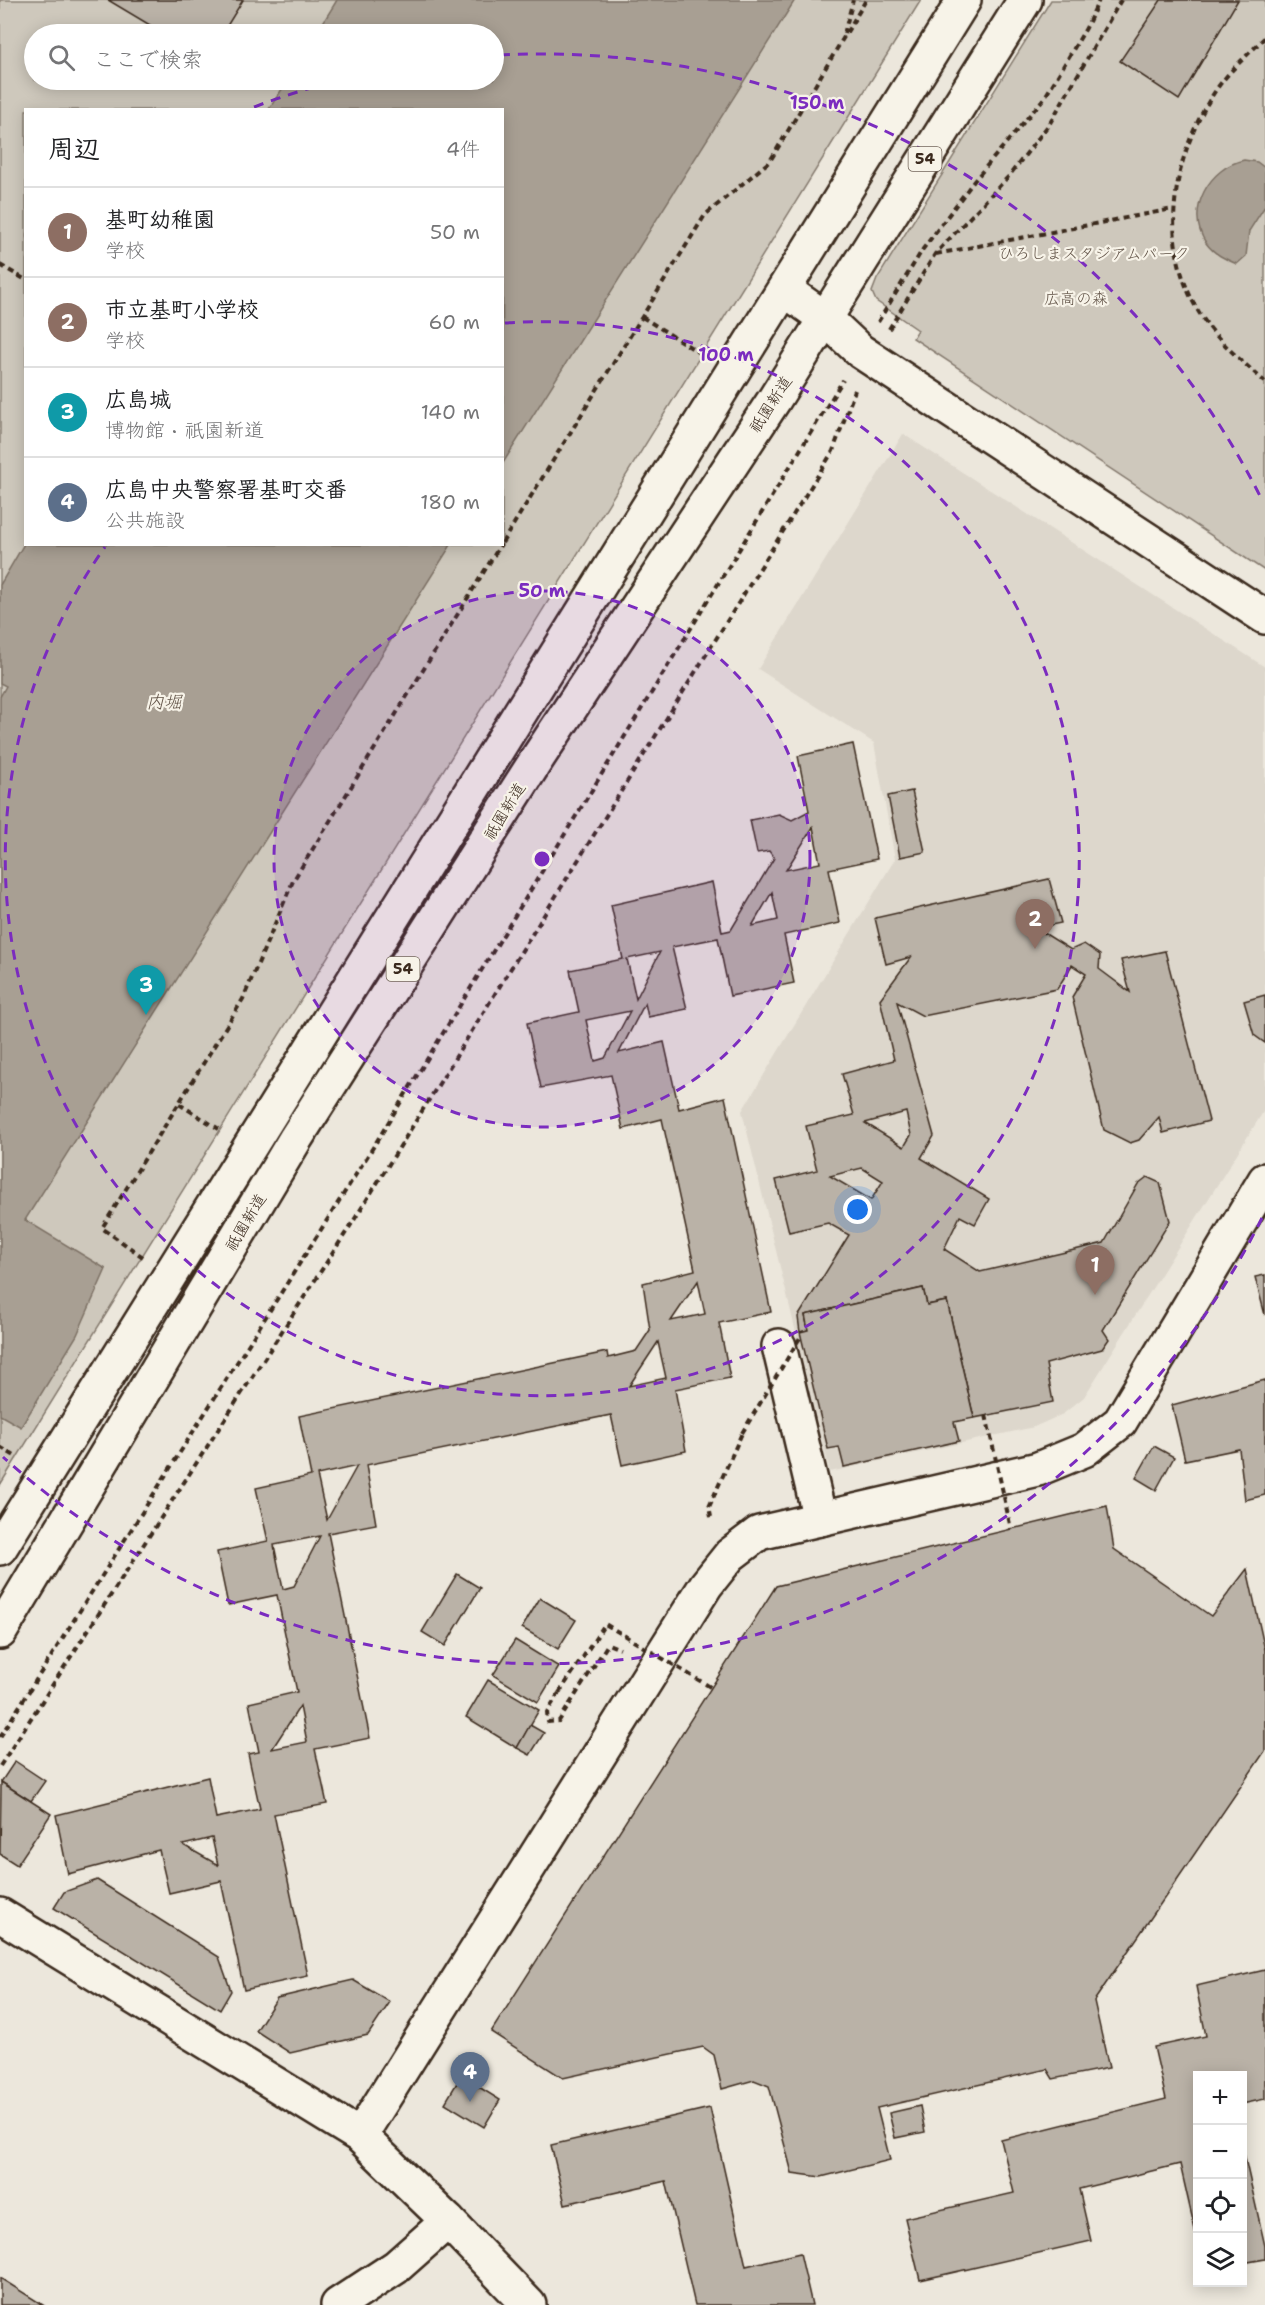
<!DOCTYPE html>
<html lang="ja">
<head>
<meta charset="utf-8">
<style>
	body { margin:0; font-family:"Shantell Sans","Klee One",sans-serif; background:#f2f2f2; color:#202124 }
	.controls { position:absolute; right:18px; bottom:18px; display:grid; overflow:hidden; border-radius:0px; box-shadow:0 3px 15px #0003 }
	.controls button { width:54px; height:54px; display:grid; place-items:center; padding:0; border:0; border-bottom:2px solid #e0e0e0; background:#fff; color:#202124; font:30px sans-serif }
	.you { position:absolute; left:858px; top:1210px; width:21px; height:21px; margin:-15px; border:4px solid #fff; border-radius:50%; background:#1a73e8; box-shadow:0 0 0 9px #1a73e833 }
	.badge { display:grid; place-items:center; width:39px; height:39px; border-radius:50%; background:#c8321e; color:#fff; font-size:20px; font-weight:700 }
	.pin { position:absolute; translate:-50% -50px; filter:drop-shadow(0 2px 3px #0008) }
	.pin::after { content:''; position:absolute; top:32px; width:21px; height:18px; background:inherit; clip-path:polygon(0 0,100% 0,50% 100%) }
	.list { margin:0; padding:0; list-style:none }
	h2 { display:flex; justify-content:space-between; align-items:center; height:78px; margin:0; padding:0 24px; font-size:26px }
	h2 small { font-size:20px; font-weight:400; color:#757577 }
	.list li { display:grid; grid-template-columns:39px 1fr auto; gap:18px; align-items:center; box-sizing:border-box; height:90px; padding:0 24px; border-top:2px solid #e0e0e0 }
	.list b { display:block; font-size:22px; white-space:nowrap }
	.list p { margin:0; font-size:20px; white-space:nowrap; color:#757577 }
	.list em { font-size:20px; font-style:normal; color:#757577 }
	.icon { flex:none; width:33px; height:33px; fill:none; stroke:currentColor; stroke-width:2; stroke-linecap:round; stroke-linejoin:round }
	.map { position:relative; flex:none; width:1265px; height:2305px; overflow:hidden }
	.search { position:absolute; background:#fff; box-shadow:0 3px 15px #0003; left:24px; top:24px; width:480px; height:66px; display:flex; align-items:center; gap:15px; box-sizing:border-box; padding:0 21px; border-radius:33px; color:#757577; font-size:22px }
	.panel { position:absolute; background:#fff; box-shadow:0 3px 15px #0003; left:24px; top:108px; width:480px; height:438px; border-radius:0px }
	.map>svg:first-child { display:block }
	.built { fill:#ddd7cc }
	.green { fill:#cec8bc; stroke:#84796d; stroke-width:1.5; fill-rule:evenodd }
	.water { fill:#a89f93; stroke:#7c7064; stroke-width:1.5 }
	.building { fill:#bab2a7; stroke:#3b2a1e; stroke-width:1.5; fill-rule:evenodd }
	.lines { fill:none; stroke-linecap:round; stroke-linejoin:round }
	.minor-casing { stroke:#3b2a1e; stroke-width:38 }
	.highway-casing { stroke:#3b2a1e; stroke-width:38 }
	.path { stroke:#3b2a1e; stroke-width:4; stroke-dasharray:6 4.5; stroke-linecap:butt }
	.minor { stroke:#f7f3e8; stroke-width:33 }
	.highway { stroke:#f7f3e8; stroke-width:33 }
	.path-bridge { stroke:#3b2a1e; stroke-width:4; stroke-dasharray:6 4.5; stroke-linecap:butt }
	.ring { fill:none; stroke:#7b2cbf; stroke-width:3; stroke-dasharray:10 8 }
	.labels { text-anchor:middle; stroke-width:4.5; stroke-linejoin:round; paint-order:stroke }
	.shield { fill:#f7f3e8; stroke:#73665b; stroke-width:1.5 }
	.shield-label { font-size:15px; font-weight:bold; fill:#3b2a1e }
	.park-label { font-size:16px; fill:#605246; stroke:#f7f3e8 }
	.street-label { font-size:16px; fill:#3b2a1e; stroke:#f7f3e8 }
	.water-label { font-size:18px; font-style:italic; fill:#615347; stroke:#f7f3e8 }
	.centre { fill:#7b2cbf; stroke:#f7f3e8; stroke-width:3 }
	.ring-label { font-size:18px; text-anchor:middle; font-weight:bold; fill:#7b2cbf; stroke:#f7f3e8; stroke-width:4.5; stroke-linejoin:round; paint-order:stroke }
</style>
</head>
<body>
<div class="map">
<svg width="1265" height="2305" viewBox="0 0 1265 2305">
	<rect width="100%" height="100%" fill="#ece7dc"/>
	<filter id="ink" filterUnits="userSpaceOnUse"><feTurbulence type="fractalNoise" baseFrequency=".0167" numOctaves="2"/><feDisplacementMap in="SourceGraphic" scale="12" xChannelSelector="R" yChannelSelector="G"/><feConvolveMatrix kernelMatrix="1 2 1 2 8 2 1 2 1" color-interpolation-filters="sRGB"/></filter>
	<g filter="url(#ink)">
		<path class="built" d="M903,434l362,233v442l-181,288 -21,17 -29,13 -204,45 -88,-361 153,-252 -21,-116 -116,-74z"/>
		<g class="green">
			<path d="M0,0h921l-921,1485zM34,34h460v46h-460zM26,110h476v434h-476z"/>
			<path d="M1051,0h214v571l-352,-233 5,-8 -42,-29 -4,-9 5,-13z"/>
		</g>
		<g class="water">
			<path d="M337,0h458l-292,463 -1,-353 -233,-1 19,-29h206v-46h-178z"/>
			<path d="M1244,160l13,2 8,6v38l-16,25 -3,25 -9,8c-12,-5 -23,-10 -31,-21 -22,-33 4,-76 38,-83z"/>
			<path d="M25,542l1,2 425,1 -426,675 81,49 -29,66 -56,92 -21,-12v-718l6,-11 -6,-3v-98z"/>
		</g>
		<g class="building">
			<path d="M108,0h135l-21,34h-64l2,-3z"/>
			<path d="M1161,0h77l-59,100 -59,-39z"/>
			<path d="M853,744l24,115 -48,10 11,54 -56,12 10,48 -64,13 -12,-58 -46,9 15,62 -39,8 -3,-14 -26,50 45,-11 15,67 46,-12 46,215 -52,11 11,55 -55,11 11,62 -64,14 -11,-50 -245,50 10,59 -48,9 42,205 -55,11 12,55 -53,10 34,162 -64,14 -23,-109 -52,12 -10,-43 -91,24 -12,-59 152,-38 8,41 44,-9 -12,-55 11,-2 -10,-49 48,-11 -20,-97 -49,10 -11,-53 51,-11 -12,-53 55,-12 -12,-60 308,-64 1,6 28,-7 14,-21 -7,-47 52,-13 -33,-151 -39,10 -12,-54 -70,13 -14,-65 52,-11 -9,-42 53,-11 -12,-54 101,-23 10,50 9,-2 43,-72 -5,-7 -12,2 -7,-33 29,-6 13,6 17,-9 -11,-55zM813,827l7,36 -34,7zM772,892l6,28 -26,6zM660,952l-24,47 -9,-40zM630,1011l-25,47 -10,3 -9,-41zM698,1281l7,33 -34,7zM658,1342l8,36 -37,8zM357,1466l-30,54 -10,-45zM320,1536l-26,50 -11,3 -9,-44zM300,1706l7,36 -35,7zM212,1838l6,27 -35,-20z"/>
			<path d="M912,791l13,61 -25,5 -12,-61z"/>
			<path d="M1049,879l12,44 -25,5 35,22 13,-6 16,11 -1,14 31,23 -9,-32 44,-9 44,170 -46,12 -4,-16 -20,23 -9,3 -26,-13 -32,-133 14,-23 -14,-9 -15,24 -134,27 -26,-14 37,134 -13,22 68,41 -14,25 -15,-8 -16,33 36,23 124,-29 34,-59 9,-7 13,6 10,38 -67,109 6,9 -7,10 -56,15 7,38 -79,16 -27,-117 -20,4 -4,-17 -118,27 3,15 -8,2 -2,-15 51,-82 -21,-12 -39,9 -13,-52 41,-10 -11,-44 48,-11 -12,-41 52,-14 -14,-61 31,-42 -25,7 -11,-46zM906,1112l5,23 -7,12 -39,-24zM862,1168l21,13 -12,19 -41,-24z"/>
			<path d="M1265,995v48l-11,-8 -10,-34z"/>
			<path d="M1265,1275v40l-10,-38z"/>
			<path d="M923,1288l4,17 20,-4 27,117 -20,4 5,19 -115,26 -5,-20 -11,2 -28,-117 8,-2 -3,-15z"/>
			<path d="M1265,1380v115l-20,5 -6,-51 -54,11 -13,-55z"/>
			<path d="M1154,1446l20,11 -18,33 -20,-12z"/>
			<path d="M1107,1506l7,43 97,67 36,-47 18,81v101l-171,250 15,67 -56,11 -6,-10 -170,39 13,52 -69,17 -29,-4 -23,-87 -15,-6 -32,9 -8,-34 -11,-8 -140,31 -72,-46 285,-446z"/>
			<path d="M457,1574l23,14 -35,58 -23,-14z"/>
			<path d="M540,1598l36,22 -18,29 -36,-21z"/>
			<path d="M515,1640l44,27 -21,35 -45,-27z"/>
			<path d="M488,1680l51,30 -22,38 -51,-31z"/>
			<path d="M530,1725l14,8 -14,22 -13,-7z"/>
			<path d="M15,1761l30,20 -14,20 -30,-19z"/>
			<path d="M1,1782l50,32 -34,51 -17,-11z"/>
			<path d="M97,1880l122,77 12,34 -11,19 -166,-102 10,-16z"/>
			<path d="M1265,1970v129l-23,5v-28h-44v167l-18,-79 -101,25 12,52 -171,39 -15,-62 109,-25 -13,-53 165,-41 -12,-52 52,-11 -10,-50z"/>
			<path d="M353,1980l37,22 -22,33 -78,18 -34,-22 21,-33z"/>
			<path d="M461,2076l39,24 -16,27 -39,-24z"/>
			<path d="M920,2106l5,26 -30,6 -6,-25z"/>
			<path d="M710,2108l36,158 54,-13 12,52h-117l-29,-124 -101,23 -14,-59z"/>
			<path d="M1242,2145l23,101v13l-23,4z"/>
			<path d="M0,2278l43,27h-43z"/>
		</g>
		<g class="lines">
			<g class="minor-casing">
				<g id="minor">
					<path d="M785,290l41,29 34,32 405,266"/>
					<path d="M779,1346l41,173"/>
					<path d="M0,1915l360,221 88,85 81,84"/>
					<path d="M360,2136l346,-551 24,-30 29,-22 279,-64 46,-19 36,-28 145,-242"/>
					<path d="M338,2305l58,-38 52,-46"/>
				</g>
			</g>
			<g class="highway-casing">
				<g id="highway">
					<path d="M0,1548l964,-1548"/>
					<path d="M0,1632l296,-494 239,-376 239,-362 251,-400"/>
				</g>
			</g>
			<g class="path">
				<path d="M844,34l9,-34"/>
				<path d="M1265,37c-15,16 -34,32 -47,50 -47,68 -63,162 -14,233 17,24 40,43 61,62"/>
				<path d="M936,254l237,-45"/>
				<path d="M0,265l26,15"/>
				<path d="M642,317l61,38"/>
				<path d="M878,322l45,-73 51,-68 71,-84 41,-69 13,-28"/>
				<path d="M889,329l46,-75 74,-78 41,-53 71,-123"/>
				<path d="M502,543l203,-328 65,-54 96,-161"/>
				<path d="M179,1104l40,25"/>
				<path d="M143,1257l-41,-29 141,-229 50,-118 208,-337"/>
				<path d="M0,1447l18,11"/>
				<path d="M711,1517l-2,-10 33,-74"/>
				<path d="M559,1693l-12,19 1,10 11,-1 49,-77 12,5"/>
				<path d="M0,1737l372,-588 471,-769"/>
				<path d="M0,1766l356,-549 477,-766 22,-61"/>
			</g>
			<use href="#minor" class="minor"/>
			<use href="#highway" class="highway"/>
			<g class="path-bridge">
				<path d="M986,1415l25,114"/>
				<path d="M742,1433l59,-97"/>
				<path d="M559,1693l46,-69 107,64"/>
			</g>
		</g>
	</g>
	<circle cx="542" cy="859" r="268" fill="#7b2cbf" fill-opacity=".12"/>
	<g class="ring">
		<circle cx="542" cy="859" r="268"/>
		<path d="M505 323A537 537 0 1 1 105 547"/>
		<path d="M1262 1218A805 805 0 0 1 3 1457M254 107A805 805 0 0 1 340 80M500 55A805 805 0 0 1 1262 500"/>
	</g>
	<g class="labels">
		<g class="shield">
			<rect x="908.5" y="147" width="33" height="24" rx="4.5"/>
			<rect x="386.5" y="957" width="33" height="24" rx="4.5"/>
		</g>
		<g class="shield-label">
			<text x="925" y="164">54</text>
			<text x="403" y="974">54</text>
		</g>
		<g class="park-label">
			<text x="1094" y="259">ひろしまスタジアムパーク</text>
			<text x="1076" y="304">広高の森</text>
		</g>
		<g class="street-label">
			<text transform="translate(770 404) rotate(-57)" y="6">祇園新道</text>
			<text transform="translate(504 811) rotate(-58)" y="6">祇園新道</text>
			<text transform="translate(245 1222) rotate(-59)" y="6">祇園新道</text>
		</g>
		<g class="water-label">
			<text x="164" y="708">内堀</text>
		</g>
	</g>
	<circle cx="542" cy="859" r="9" class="centre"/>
	<g class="ring-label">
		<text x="817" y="109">150 m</text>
		<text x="726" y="361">100 m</text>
		<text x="542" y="597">50 m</text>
	</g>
</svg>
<div class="controls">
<button>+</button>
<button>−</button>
<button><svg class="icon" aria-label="locate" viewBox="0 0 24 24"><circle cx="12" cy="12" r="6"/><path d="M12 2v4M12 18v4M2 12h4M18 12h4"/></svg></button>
<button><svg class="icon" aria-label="layers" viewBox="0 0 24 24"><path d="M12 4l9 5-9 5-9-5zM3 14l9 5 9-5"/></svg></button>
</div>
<div class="you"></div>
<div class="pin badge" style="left:1095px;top:1295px;background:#8d6e63">1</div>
<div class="pin badge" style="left:1035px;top:949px;background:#8d6e63">2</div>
<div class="pin badge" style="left:146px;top:1015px;background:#0f9aa8">3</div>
<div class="pin badge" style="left:470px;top:2102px;background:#5c6f8a">4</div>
<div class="search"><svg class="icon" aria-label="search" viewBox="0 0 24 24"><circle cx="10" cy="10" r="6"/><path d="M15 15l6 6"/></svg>ここで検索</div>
<section class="panel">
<h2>周辺<small>4件</small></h2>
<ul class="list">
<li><span class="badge" style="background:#8d6e63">1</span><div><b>基町幼稚園</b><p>学校</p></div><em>50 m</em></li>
<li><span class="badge" style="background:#8d6e63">2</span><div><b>市立基町小学校</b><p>学校</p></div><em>60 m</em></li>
<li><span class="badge" style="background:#0f9aa8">3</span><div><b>広島城</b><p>博物館 · 祇園新道</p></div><em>140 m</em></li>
<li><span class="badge" style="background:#5c6f8a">4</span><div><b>広島中央警察署基町交番</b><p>公共施設</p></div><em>180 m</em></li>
</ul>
</section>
</div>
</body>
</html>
